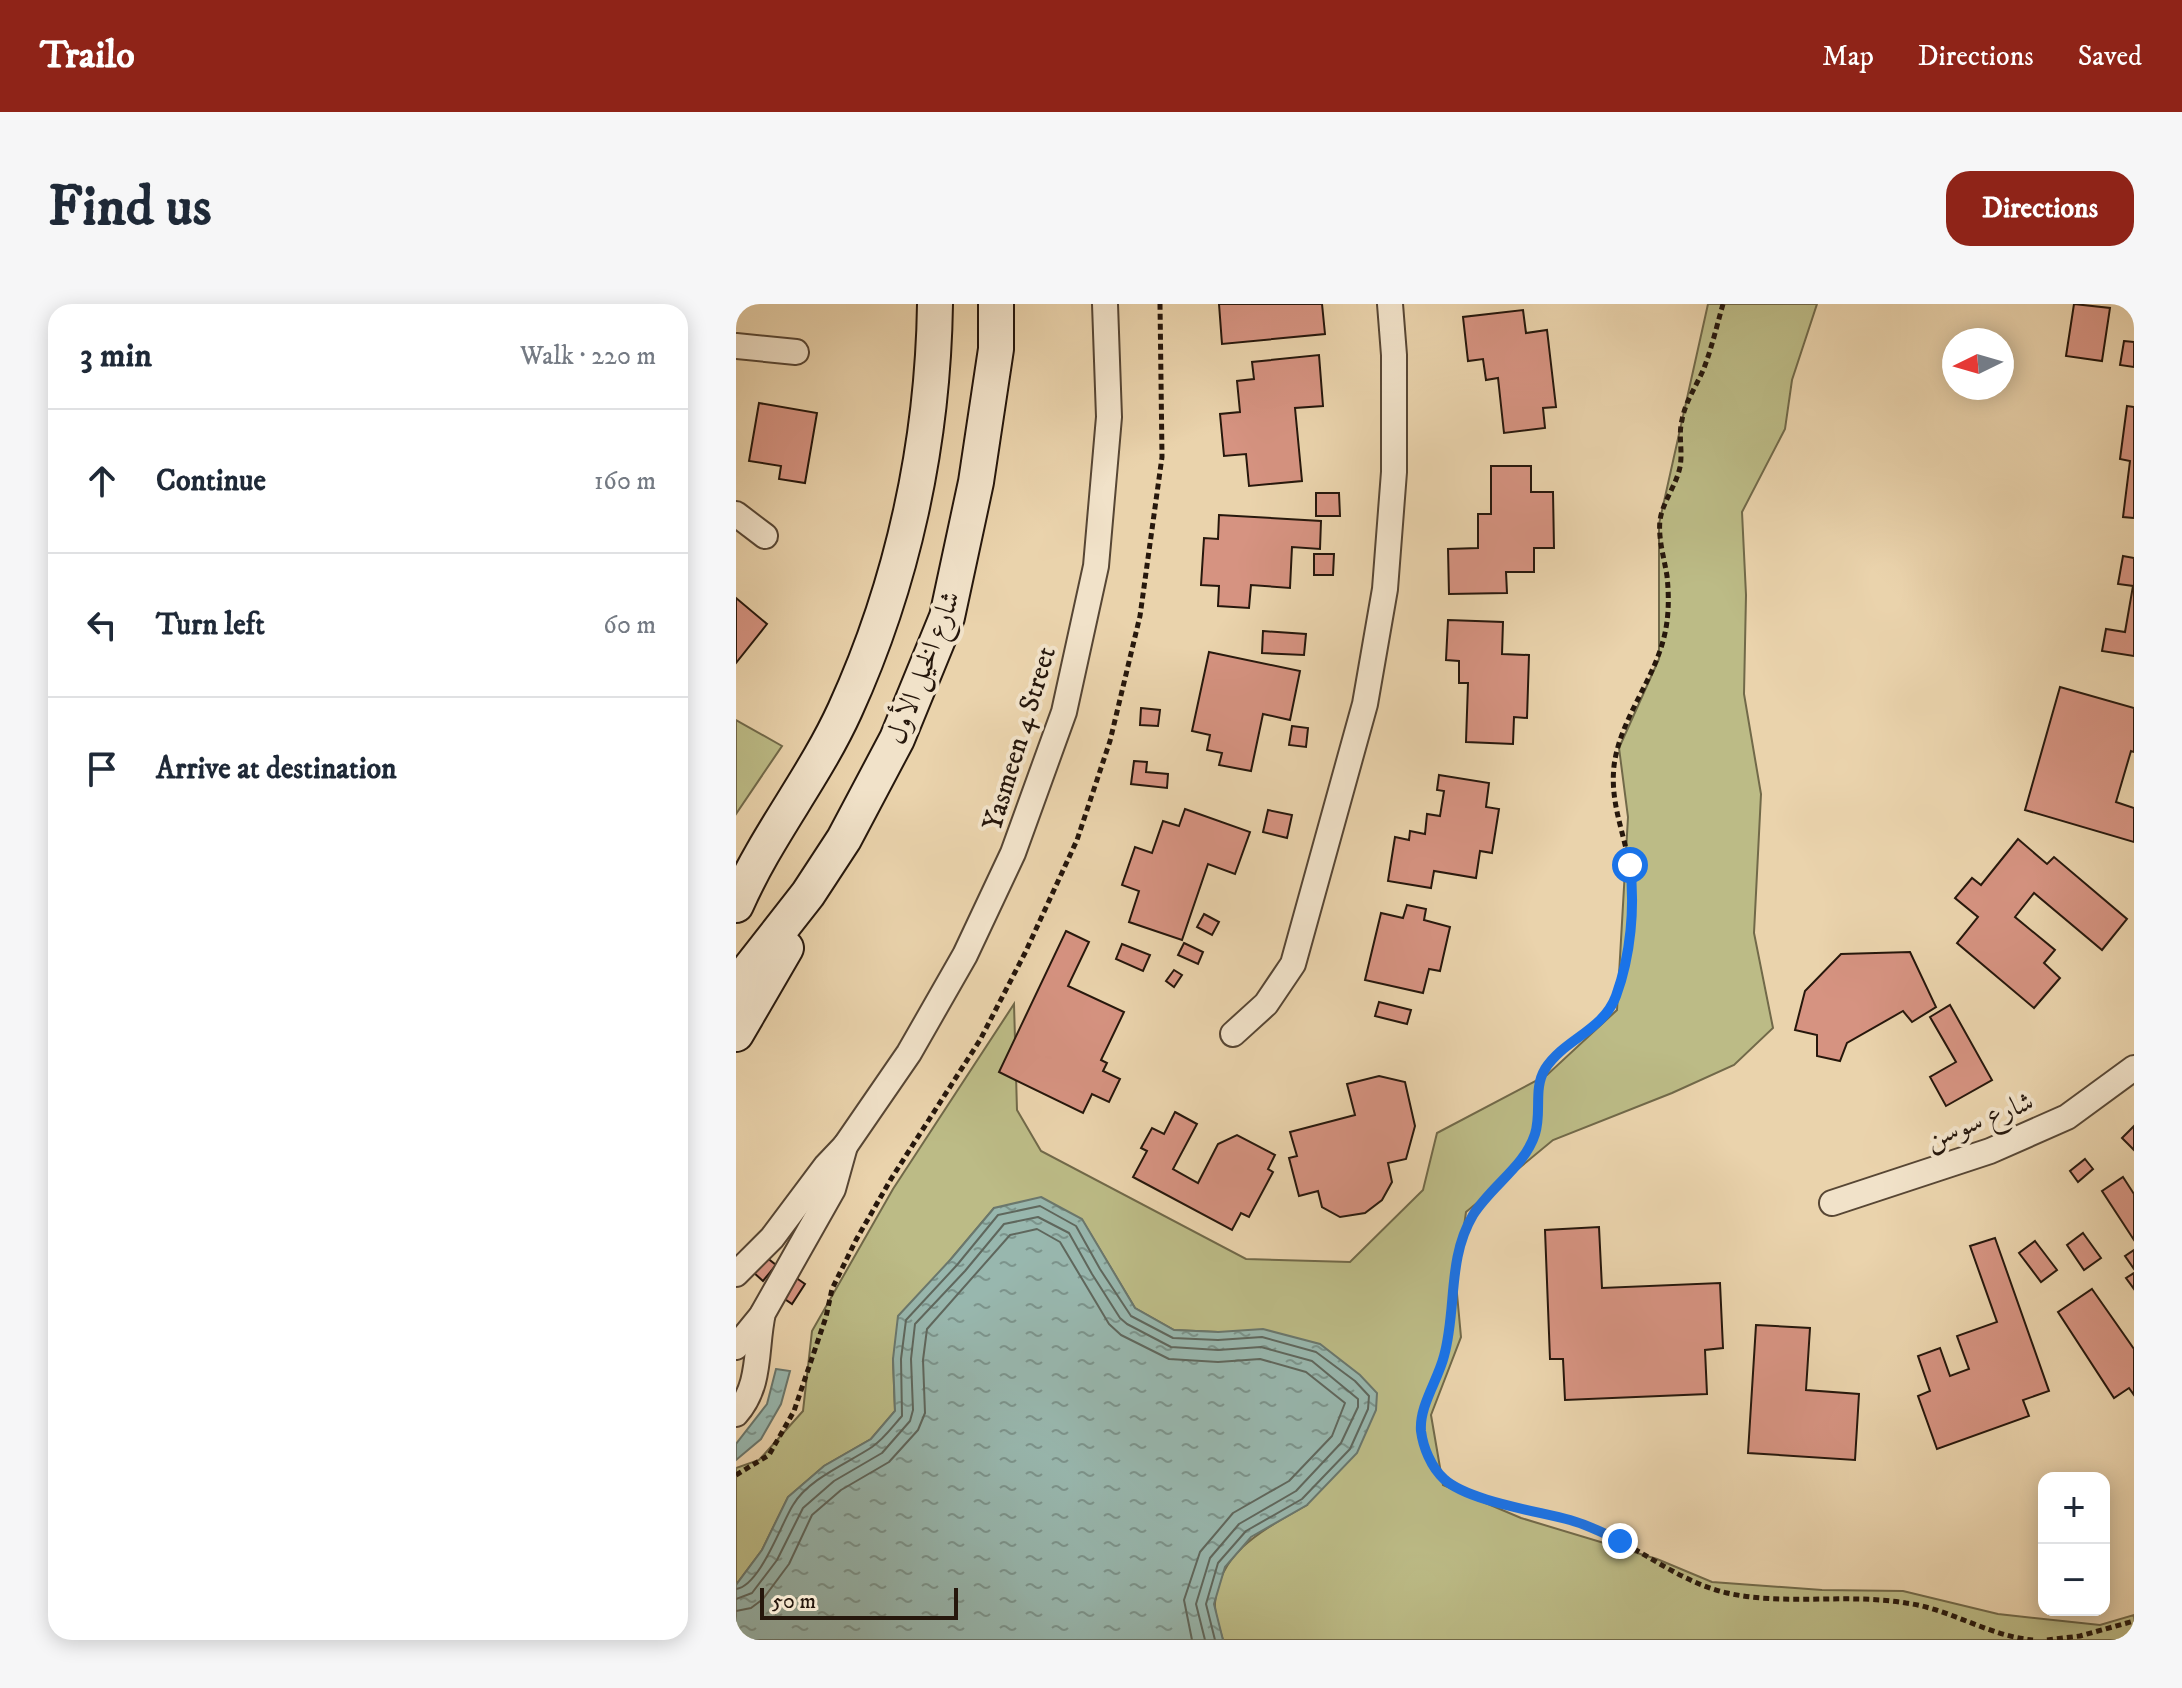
<!DOCTYPE html>
<html lang="en">
<head>
<meta charset="utf-8">
<style>
	body { margin:0; font-family:"IM FELL DW Pica",Amiri,serif; background:#f6f6f7; color:#1f2937 }
	.controls { position:absolute; right:24px; bottom:24px; display:grid; overflow:hidden; border-radius:16px; box-shadow:0 4px 20px #0003 }
	.controls button { width:72px; height:72px; display:grid; place-items:center; padding:0; border:0; border-bottom:2px solid #e0e1e3; background:#fff; color:#1f2937; font:40px sans-serif }
	.compass { position:absolute; left:1206px; top:24px; width:72px; height:72px; border-radius:50%; background:#fff; box-shadow:0 4px 20px #0003; rotate:265deg }
	.scale { position:absolute; left:24px; bottom:20px; width:198px; box-sizing:border-box; padding-left:8px; border:4px solid #26170c; border-top:0; font-size:22px; line-height:28px; white-space:nowrap; color:#26170c; -webkit-text-stroke:6px #f1e2c9; paint-order:stroke }
	.stop { position:absolute; width:24px; height:24px; margin:-18px; border:6px solid #1a73e8; border-radius:50%; background:#fff }
	.stop.end { background:#1a73e8; border-color:#fff; box-shadow:0 2px 8px #0008 }
	.list { margin:0; padding:0; list-style:none }
	h2 { display:flex; justify-content:space-between; align-items:center; height:104px; margin:0; padding:0 32px; font-size:34px }
	h2 small { font-size:26px; font-weight:400; color:#747a83 }
	.list li { display:grid; grid-template-columns:52px 1fr auto; gap:24px; align-items:center; box-sizing:border-box; height:144px; padding:0 32px; border-top:2px solid #e0e1e3 }
	.list b { display:block; font-size:30px; white-space:nowrap }
	.list em { font-size:26px; font-style:normal; color:#747a83 }
	.icon { flex:none; width:44px; height:44px; fill:none; stroke:currentColor; stroke-width:2; stroke-linecap:round; stroke-linejoin:round }
	.map { position:relative; flex:none; width:1398px; height:1336px; overflow:hidden; border-radius:24px }
	header { display:flex; align-items:center; gap:48px; box-sizing:border-box; height:112px; padding:0 40px; background:#8f2418; color:#fff }
	header strong { font-size:38px }
	nav { display:flex; gap:44px; margin-inline-start:auto; font-size:28px }
	.intro { display:flex; align-items:center; justify-content:space-between; box-sizing:border-box; height:192px; padding:0 48px }
	h1 { margin:0; font-size:56px }
	.button { padding:20px 36px; border-radius:24px; background:#8f2418; color:#fff; font-size:28px; font-weight:700 }
	main { display:flex; gap:48px; padding:0 48px }
	aside { flex:1; background:#fff; border-radius:24px; box-shadow:0 4px 20px #0003 }
	.map>svg:first-child { display:block }
	.grass { fill:#bcbb86; stroke:#716949; stroke-width:2 }
	.water { fill:url(#water-ripples); stroke:#6a776d; stroke-width:2 }
	.lines { fill:none; stroke-linecap:round; stroke-linejoin:round }
	.shore { stroke:#5f675d; stroke-width:2 }
	.building { fill:#d69381; stroke:#26170c; stroke-width:2 }
	.street-casing { stroke:#574634; stroke-width:28 }
	.secondary-casing { stroke:#26170c; stroke-width:38 }
	.path { stroke:#26170c; stroke-width:5; stroke-dasharray:6 4; stroke-linecap:butt }
	.street { stroke:#f1e2c9; stroke-width:24 }
	.secondary { stroke:#f1e2c9; stroke-width:34 }
	.route { stroke:#1a73e8; stroke-width:10 }
	.labels { text-anchor:middle; stroke-width:8; stroke-linejoin:round; paint-order:stroke }
	.street-label { font-size:28px; fill:#26170c; stroke:#f1e2c9 }
</style>
</head>
<body>
<header>
<strong>Trailo</strong>
<nav><a>Map</a><a>Directions</a><a>Saved</a></nav>
</header>
<div class="intro"><h1>Find us</h1><a class="button">Directions</a></div>
<main>
<aside>
<h2>3 min<small>Walk · 220 m</small></h2>
<ul class="list">
<li><svg class="icon" aria-label="ahead" viewBox="0 0 24 24"><path d="M12 20V5M6 11l6-6 6 6"/></svg><div><b>Continue</b></div><em>160 m</em></li>
<li><svg class="icon" aria-label="left" viewBox="0 0 24 24"><path d="M17 20v-9H6M10 6l-5 5 5 5"/></svg><div><b>Turn left</b></div><em>60 m</em></li>
<li><svg class="icon" aria-label="arrive" viewBox="0 0 24 24"><path d="M6 21V4h12l-3 4 3 4H6"/></svg><div><b>Arrive at destination</b></div></li>
</ul>
</aside>
<div class="map">
<svg width="1398" height="1336" viewBox="0 0 1398 1336">
	<defs>
		<pattern id="water-ripples" width="26" height="14" patternUnits="userSpaceOnUse" patternTransform="scale(2)"><rect width="26" height="14" fill="#98b7ae"/><path d="M2 4q2-2 4 0t4 0M15 11q2-2 4 0t4 0" fill="none" stroke="#7c948c"/></pattern>
	</defs>
	<rect width="100%" height="100%" fill="#ead3ac"/>
	<filter id="stains"><feTurbulence type="fractalNoise" baseFrequency=".0025" numOctaves="4"/><feColorMatrix values="0 0 0 0 .2 0 0 0 0 .09 0 0 0 0 .02 0 0 0 .5 -.17"/></filter>
	<radialGradient id="worn" r=".72"><stop offset=".6" stop-color="#630" stop-opacity="0"/><stop offset="1" stop-color="#630" stop-opacity=".3"/></radialGradient>
	<g class="grass">
		<path d="M972,0h109l-25,76 -7,49 -43,83 4,83 -2,99 17,100 -7,139 19,95 -39,37 -62,28 -119,47 -87,72 -10,71 5,54 -30,78 12,70 78,33 136,41 55,23 110,8 81,1 95,23 102,11 34,-10v25h-911c-3,-11 -9,-26 -8,-37 4,-53 52,-75 92,-98l-89,-173 -44,-2 -39,-22 -53,-88 -88,-12 -43,51 -58,100 2,52 -24,28 -47,27 -36,31 -26,53 -26,35v-117l23,-8 44,-49 9,-80 81,-142 121,-185 3,106 24,41 205,108 104,3 73,-72 14,-57 110,-58 70,-65 11,-193 -9,-69 40,-89v-135z"/>
		<path d="M0,416l46,26 -46,68z"/>
	</g>
	<g class="water">
		<path d="M305,893l41,22 53,89 39,22 44,2 45,-3 57,15 40,31 17,18 -1,17 -19,43 -50,52 -56,32 -26,30 -11,37 9,36h-487v-55l26,-35 26,-53 36,-31 47,-27 24,-28 -2,-52 5,-43 53,-57 43,-51z"/>
		<path d="M40,1065l14,2 -9,33 -20,35 -25,21v-16l31,-40z"/>
	</g>
	<g class="lines">
		<g class="shore">
			<path d="M0,1285c24,-3 45,-65 57,-84 15,-26 55,-42 79,-58 12,-8 21,-21 30,-31l-1,-57 5,-39 51,-55 41,-50 42,-9 36,20 24,43 31,47 42,22 45,2 44,-3 54,15 39,29 14,15 -1,13 -18,40 -48,50 -56,32 -28,32 -12,41 9,36"/>
			<path d="M0,1295l16,-6 25,-33 26,-52 31,-27 48,-28 28,-32 3,-11 -2,-51 4,-35 50,-53 39,-47 34,-7 31,16 23,41 28,44 7,6 44,23 47,3 43,-3 51,14 46,38v8l-17,36 -45,48 -57,33 -29,34 -14,46 9,36"/>
			<path d="M0,1307l15,-3 12,-9 26,-35 23,-49 29,-25 48,-28 29,-32 7,-17 -2,-53 4,-31 83,-94 27,-6 23,13 49,82 12,11 48,24 49,3 42,-3 46,13 39,31 -13,33 -43,45 -56,32 -33,39 -16,48 8,40"/>
		</g>
	</g>
	<g class="building">
		<path d="M483,0h103l3,30 -103,10z"/>
		<path d="M1338,0l36,4 -8,53 -36,-5z"/>
		<path d="M787,6l3,23 21,-3 9,77 -13,1 2,20 -41,5 -6,-55 -12,2 -3,-21 -15,2 -5,-44z"/>
		<path d="M1388,37l10,1v25l-14,-2z"/>
		<path d="M583,51l4,51 -28,2 7,73 -53,5 -3,-32 -22,2 -4,-42 20,-2 -3,-31 17,-2 -2,-17z"/>
		<path d="M23,99l58,10 -12,70 -26,-4 2,-13 -32,-5z"/>
		<path d="M1391,102l7,1v111l-11,-1 7,-56 -10,-2z"/>
		<path d="M755,162h40v26h22l1,56h-20v24h-28l1,21 -58,1 -1,-45 30,-1v-34h13z"/>
		<path d="M580,189h23l1,23h-24z"/>
		<path d="M483,211l102,6 -1,28 -28,-2 -2,41 -39,-3 -2,23 -31,-2 1,-20 -18,-1 3,-47 14,1z"/>
		<path d="M578,250h20l-1,21h-19z"/>
		<path d="M1387,252l11,2v98l-32,-5 4,-22 19,3 8,-46 -15,-2z"/>
		<path d="M0,294l31,26 -31,39z"/>
		<path d="M712,316l55,2 -1,32 27,1 -2,63 -13,-1 -1,27 -47,-2 2,-59h-9v-22l-13,-1z"/>
		<path d="M527,327l43,3 -2,21 -42,-2z"/>
		<path d="M473,348l91,19 -10,49 -27,-6 -12,57 -32,-6 3,-12 -15,-3 3,-15 -18,-4z"/>
		<path d="M1324,383l74,21v44l-3,-1 -15,51 18,6v34l-109,-32z"/>
		<path d="M405,404l19,2 -2,16 -18,-1z"/>
		<path d="M556,422l16,2 -2,19 -17,-2z"/>
		<path d="M398,457l13,1 -1,10 22,2 -1,14 -36,-4z"/>
		<path d="M703,471l50,8 -3,24 13,2 -7,44 -12,-2 -4,27 -42,-7 -3,17 -43,-7 7,-44 14,3 1,-9 15,3 2,-20 13,2 4,-25 -7,-1z"/>
		<path d="M449,505l65,23 -15,42 -27,-10 -26,76 -53,-18 10,-31 -17,-6 13,-38 17,6 11,-32 16,5z"/>
		<path d="M532,506l24,5 -5,23 -24,-6z"/>
		<path d="M1282,535l29,25 7,-7 73,62 -25,31 -68,-57 -19,24 40,33 -11,13 16,15 -26,30 -77,-65 21,-26 -23,-19 17,-20 9,7z"/>
		<path d="M671,601l19,4 -2,11 26,7 -10,44 -11,-2 -6,24 -58,-13 16,-67 22,5z"/>
		<path d="M468,610l15,8 -7,13 -15,-8z"/>
		<path d="M330,627l23,11 -21,44 56,26 -23,48 6,3 -4,8 17,8 -11,23 -17,-8 -9,19 -84,-41z"/>
		<path d="M448,639l19,9 -5,12 -20,-9z"/>
		<path d="M386,640l28,11 -7,16 -27,-12z"/>
		<path d="M1174,648l26,55 -24,15 -9,-11 -56,32 -7,18 -23,-5v-21l-22,-5 10,-39 36,-37z"/>
		<path d="M438,666l8,5 -8,12 -8,-6z"/>
		<path d="M643,698l32,8 -4,14 -32,-8z"/>
		<path d="M1214,701l42,75 -46,26 -16,-29 26,-15 -26,-45z"/>
		<path d="M643,772l26,6 10,44 -9,33 -18,4 4,19 -10,18 -17,13 -25,4 -18,-10 -4,-16 -19,5 -10,-38 8,-2 -7,-24 65,-17 -8,-31z"/>
		<path d="M439,808l22,12 -24,45 25,14 20,-39 19,-9 38,20 -7,14 5,3 -24,45 -8,-4 -9,17 -99,-53 14,-26 -6,-3 11,-20 12,6z"/>
		<path d="M1398,822v24l-12,-12z"/>
		<path d="M1349,855l8,10 -15,13 -8,-11z"/>
		<path d="M1387,873l11,17v46l-32,-49z"/>
		<path d="M863,923l3,61 118,-5 3,65 -18,2 2,44 -142,6 -2,-41h-13l-5,-129z"/>
		<path d="M1347,929l18,25 -17,12 -17,-25z"/>
		<path d="M1259,934l54,153 -26,9 6,16 -92,33 -19,-53 12,-5 -12,-35 22,-8 10,28 19,-7 -12,-33 40,-14 -27,-76z"/>
		<path d="M1299,937l22,29 -16,12 -22,-29z"/>
		<path d="M1398,946v19l-9,-13z"/>
		<path d="M30,953l10,8 -13,16 -10,-9z"/>
		<path d="M1398,969v16l-8,-11z"/>
		<path d="M56,971l13,9 -13,20 -13,-9z"/>
		<path d="M1356,985l42,60v46l-5,-7 -15,10 -56,-86z"/>
		<path d="M1020,1021l54,3 -4,62 53,4 -4,66 -107,-7z"/>
	</g>
	<g class="lines">
		<g class="street-casing">
			<g id="street">
				<path d="M0,42l60,6"/>
				<path d="M0,210l29,22"/>
				<path d="M497,730l33,-30 27,-40 72,-260 20,-115 9,-117v-117l-4,-51"/>
				<path d="M1096,899l158,-52 77,-34 67,-49"/>
				<path d="M0,970l36,-36 54,-72 19,-20 64,-93 56,-98 48,-102 51,-141 32,-146 13,-149 -4,-113"/>
				<path d="M0,1043l26,-32"/>
				<path d="M0,1110c26,-29 19,-66 27,-101l70,-124 12,-43"/>
			</g>
		</g>
		<g class="secondary-casing">
			<g id="secondary">
				<path d="M0,601c30,-69 78,-127 109,-195 58,-127 88,-267 90,-406"/>
				<path d="M0,682l72,-92 36,-55 53,-100 50,-122 29,-135 20,-133v-45"/>
				<path d="M0,730l50,-86"/>
			</g>
		</g>
		<g class="path">
			<path d="M987,0c-6,21 -11,43 -19,64 -7,17 -19,34 -22,52 -4,15 1,31 -2,47 -4,19 -17,34 -20,53 -2,19 4,37 7,56 2,19 2,39 -2,57 -10,47 -45,85 -51,133 -4,37 10,66 16,102 7,37 -1,76 -10,112 -12,52 -46,50 -72,85 -18,24 -4,55 -18,81 -10,17 -25,29 -37,43 -13,15 -23,31 -30,49 -13,30 -9,61 -13,93 -5,32 -23,59 -28,90 -1,12 2,27 7,37 27,52 121,49 170,72 43,20 81,52 128,63 58,13 120,0 179,10 45,6 82,33 127,37"/>
			<path d="M0,1171l33,-20 25,-44 32,-94 6,-28 24,-49 35,-61 89,-139 45,-87 52,-113 33,-99 30,-125 22,-159 -2,-153"/>
			<path d="M1311,1336l33,-4 54,-15"/>
		</g>
		<use href="#street" class="street"/>
		<use href="#secondary" class="secondary"/>
	</g>
	<g class="lines">
		<path class="route" d="M884,1237c-16,-8 -32,-16 -50,-21 -33,-9 -102,-19 -126,-41 -13,-12 -21,-32 -23,-48 -2,-25 17,-51 23,-75 13,-47 3,-97 29,-141 18,-29 52,-49 62,-81 7,-22 -2,-45 10,-65 19,-30 58,-38 71,-73 15,-41 19,-89 14,-131"/>
	</g>
	<g class="labels">
		<g class="street-label">
			<text transform="translate(186 363) rotate(-69)" y="10">شارع الخيل الأول</text>
			<text transform="translate(282 434) rotate(-73)" y="10">Yasmeen 4 Street</text>
			<text transform="translate(1243 815) rotate(-21)" y="10">شارع سوسن</text>
		</g>
	</g>
	<rect width="100%" height="100%" filter="url(#stains)"/>
	<rect width="100%" height="100%" fill="url(#worn)"/>
</svg>
<div class="controls">
<button>+</button>
<button>−</button>
</div>
<svg class="compass" viewBox="-18 -18 36 36"><path d="M0-13l5 13h-10z" fill="#e53935"/><path d="M0 13l5-13h-10z" fill="#747a83"/></svg>
<div class="scale">50 m</div>
<div class="stop" style="left:894px;top:561px"></div>
<div class="stop end" style="left:884px;top:1237px"></div>
</div>
</main>
</body>
</html>
